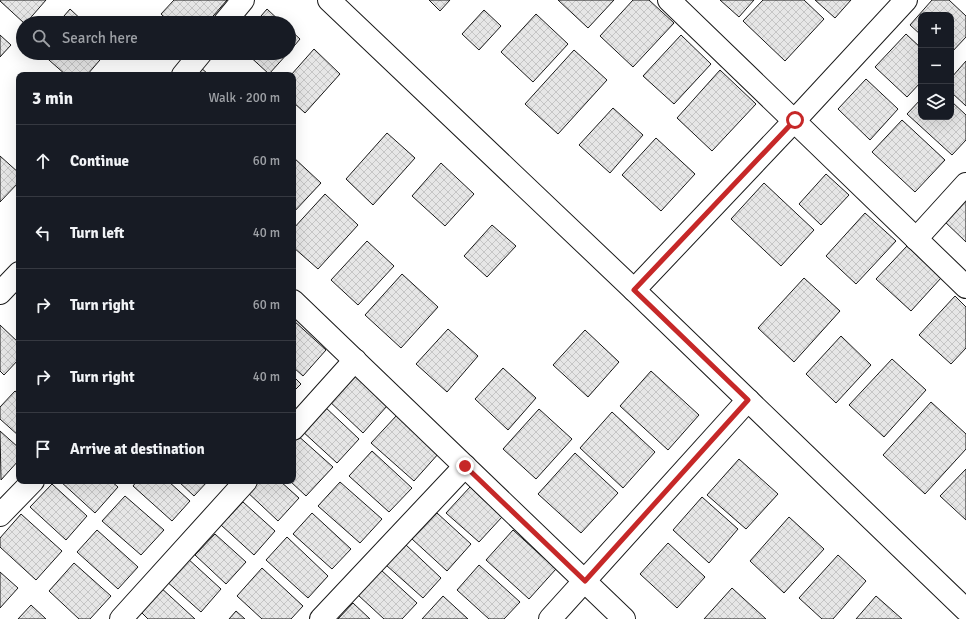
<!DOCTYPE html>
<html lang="en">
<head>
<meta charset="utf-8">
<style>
	body { margin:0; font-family:Signika,sans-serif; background:#20242c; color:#f1f3f6 }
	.controls { position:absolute; right:12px; top:12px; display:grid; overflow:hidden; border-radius:8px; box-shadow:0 4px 16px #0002 }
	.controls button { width:36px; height:36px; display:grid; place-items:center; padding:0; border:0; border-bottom:1px solid #363941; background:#171b24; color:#f1f3f6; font:20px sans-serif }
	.stop { position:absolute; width:12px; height:12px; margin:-9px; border:3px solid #c62828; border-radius:50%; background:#fff }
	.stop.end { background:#c62828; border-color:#fff; box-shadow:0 1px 4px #0008 }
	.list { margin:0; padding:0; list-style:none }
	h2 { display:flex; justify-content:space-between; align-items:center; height:52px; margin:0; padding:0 16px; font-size:17px }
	h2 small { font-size:13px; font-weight:400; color:#9ea1a6 }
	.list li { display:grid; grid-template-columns:26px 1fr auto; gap:12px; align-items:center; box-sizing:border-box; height:72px; padding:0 16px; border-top:1px solid #363941 }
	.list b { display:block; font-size:15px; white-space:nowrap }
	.list em { font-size:13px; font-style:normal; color:#9ea1a6 }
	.icon { flex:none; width:22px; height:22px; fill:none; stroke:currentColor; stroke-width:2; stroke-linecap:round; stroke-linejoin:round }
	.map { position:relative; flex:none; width:966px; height:619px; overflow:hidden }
	.search { position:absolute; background:#171b24; box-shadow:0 4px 16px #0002; left:16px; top:16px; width:280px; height:44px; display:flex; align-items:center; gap:10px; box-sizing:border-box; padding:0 14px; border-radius:22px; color:#9ea1a6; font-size:15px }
	.panel { position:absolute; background:#171b24; box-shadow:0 4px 16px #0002; left:16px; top:72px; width:280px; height:412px; border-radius:8px }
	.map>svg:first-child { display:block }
	.building { fill:url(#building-cross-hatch); stroke:#1a1a1a }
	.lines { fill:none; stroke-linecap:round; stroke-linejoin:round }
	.minor-casing { stroke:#1a1a1a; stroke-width:24 }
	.tertiary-casing { stroke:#1a1a1a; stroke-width:24 }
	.minor { stroke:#fff; stroke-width:22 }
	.tertiary { stroke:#fff; stroke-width:22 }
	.route { stroke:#c62828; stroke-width:5 }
</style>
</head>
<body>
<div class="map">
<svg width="966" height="619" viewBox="0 0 966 619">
	<defs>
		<pattern id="building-cross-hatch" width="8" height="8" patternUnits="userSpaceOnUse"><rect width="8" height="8" fill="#e6e6e6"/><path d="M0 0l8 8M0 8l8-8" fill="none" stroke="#c5c5c5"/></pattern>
	</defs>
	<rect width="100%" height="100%" fill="#fff"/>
	<g class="building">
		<path d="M0,0h46l-20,23h-2l-24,-22z"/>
		<path d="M174,0h53l-20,23h-36l-10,-9z"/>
		<path d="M429,0h21l-10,11z"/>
		<path d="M558,0h56l-26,28z"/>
		<path d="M633,0h16l25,23 -41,44 -33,-31z"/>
		<path d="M720,0h34l-15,17z"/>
		<path d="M763,0h41l20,19 -39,42 -42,-40z"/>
		<path d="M815,0h36l-16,18z"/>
		<path d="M932,0h17l17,16v21l-15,16v-38h-30v20l-11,-10z"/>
		<path d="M70,9l15,14h-27z"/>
		<path d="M267,9l15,14h-27z"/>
		<path d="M484,10l17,16 -22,24 -17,-16z"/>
		<path d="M536,14l32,30 -35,38 -32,-30z"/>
		<path d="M289,29l11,10 -11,13z"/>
		<path d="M906,34l15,14v34l-14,15 -32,-30z"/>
		<path d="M0,35l11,10 -11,12z"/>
		<path d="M681,35l30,29 -37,40 -31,-28z"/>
		<path d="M314,49l26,25 -35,39 -12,-11v-27h-2z"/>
		<path d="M574,50l33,30 -49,54 -33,-30z"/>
		<path d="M41,53h65l-19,22h-21z"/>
		<path d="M246,53h42l-19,21z"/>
		<path d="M966,61v45l-15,-14v-14z"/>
		<path d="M199,66l10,9h-18z"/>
		<path d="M720,70l36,34 -44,47 -35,-33z"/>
		<path d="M866,79l32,30 -28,31 -32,-31z"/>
		<path d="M921,99v18h30v-16l15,14v25l-14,15 -45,-41z"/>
		<path d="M613,108l30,27 -33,38 -31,-28z"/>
		<path d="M902,120l43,40 -30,32 -43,-40z"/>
		<path d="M387,133l28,25 -42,47 -27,-26z"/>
		<path d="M656,138l39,36 -34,37 -39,-36z"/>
		<path d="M0,156l19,17v9l-19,20z"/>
		<path d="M293,157l28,26 -28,30z"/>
		<path d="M441,163l33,31 -29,32 -33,-30z"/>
		<path d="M826,174l23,21 -28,30 -22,-21z"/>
		<path d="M764,183l50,47 -33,36 -50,-47z"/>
		<path d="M966,193v49l-24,-23z"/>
		<path d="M325,194l33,31 -40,44 -25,-22v-18z"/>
		<path d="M865,213l31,28 -40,43 -30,-28z"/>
		<path d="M492,225l24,21 -29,31 -23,-21z"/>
		<path d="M367,241l27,25 -36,39 -27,-25z"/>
		<path d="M907,246l34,32 -30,33 -35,-32z"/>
		<path d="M402,274l36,33 -37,41 -36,-33z"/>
		<path d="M804,278l36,33 -46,51 -36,-34z"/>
		<path d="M955,296l11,11v41l-15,16 -32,-29z"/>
		<path d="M293,320l33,30 -23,26 -10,-9z"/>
		<path d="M0,325l19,18v16l-15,16 -4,-4z"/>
		<path d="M448,329l30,27 -31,36 -31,-28z"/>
		<path d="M585,330l34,32 -31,35 -35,-32z"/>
		<path d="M841,336l30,29 -35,38 -30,-29z"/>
		<path d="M892,359l34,31 -42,47 -35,-32z"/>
		<path d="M503,368l33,30 -28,32 -33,-31z"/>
		<path d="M651,371l48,44 -31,35 -48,-44z"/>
		<path d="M352,373l35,33 -24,27 -36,-34z"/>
		<path d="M293,376l8,8 -8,8z"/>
		<path d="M15,391l4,3v42l-19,-17v-12z"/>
		<path d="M931,402l35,32v15l-41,45 -42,-39z"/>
		<path d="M324,406l35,33 -22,24 -36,-33z"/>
		<path d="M539,409l33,30 -36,40 -33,-30z"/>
		<path d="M612,412l43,40 -32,36 -43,-40z"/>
		<path d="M397,415l42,38 -25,28 -43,-38z"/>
		<path d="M0,431l19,17v12l-18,20z"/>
		<path d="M296,434l37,33 -27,29 -16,-15h3v-44z"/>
		<path d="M372,451l40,37 -23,24 -40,-36z"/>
		<path d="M575,453l43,40 -37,40 -43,-39z"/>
		<path d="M739,459l39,35 -32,35 -39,-34z"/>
		<path d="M966,469v51l-26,-24z"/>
		<path d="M60,481h51l7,6 -23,26z"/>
		<path d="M137,481h31l22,20 -18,20 -39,-35z"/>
		<path d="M178,481h30l-14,15z"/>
		<path d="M251,481h29l19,17 -21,23 -34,-32z"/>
		<path d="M340,482l42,37 -22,24 -42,-37z"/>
		<path d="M52,484l35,32 -21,24 -36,-33z"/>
		<path d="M470,487l32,30 -23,25 -33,-29z"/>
		<path d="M125,496l39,34 -23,25 -39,-34z"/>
		<path d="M702,497l36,32 -29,34 -36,-33z"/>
		<path d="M243,502l32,29 -21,24 -33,-30z"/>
		<path d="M312,513l39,36 -19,20 -39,-35z"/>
		<path d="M437,513l34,31 -24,27 -35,-32z"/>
		<path d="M21,514l41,37 -26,29 -36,-33v-9z"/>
		<path d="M789,517l35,32 -40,44 -34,-32z"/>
		<path d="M97,530l41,37 -20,22 -41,-37z"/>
		<path d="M513,530l43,39 -27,30 -43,-39z"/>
		<path d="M215,534l31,28 -20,22 -31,-29z"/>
		<path d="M287,537l41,39 -20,22 -42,-38z"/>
		<path d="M668,543l37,34 -28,31 -37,-34z"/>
		<path d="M405,544l36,34 -18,20 -37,-33z"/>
		<path d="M838,555l28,26 -33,38h-11l-23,-21z"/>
		<path d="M186,557l35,32 -20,23 -36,-32z"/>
		<path d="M74,563l37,33 -21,23h-11l-30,-28z"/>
		<path d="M479,565l41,37 -16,17h-15l-32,-29z"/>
		<path d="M262,568l41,38 -12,13h-29l-25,-23z"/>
		<path d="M381,570l36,33 -15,16h-18l-26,-24z"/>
		<path d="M0,572l18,16 -18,20z"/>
		<path d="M159,586l36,33h-47l-10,-10z"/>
		<path d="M732,588l34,31h-62z"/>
		<path d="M443,596l25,23h-46z"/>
		<path d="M876,596l26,23h-46z"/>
		<path d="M353,603l17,16h-32z"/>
		<path d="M31,605l15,14h-28z"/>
		<path d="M236,611l9,8h-16z"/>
	</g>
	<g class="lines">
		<g class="minor-casing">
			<g id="minor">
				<path d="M669,0l297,287"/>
				<path d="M224,23l19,-23"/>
				<path d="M183,75l18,-22"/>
				<path d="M916,239l50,-55"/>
				<path d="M634,290l161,-170 111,-120"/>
				<path d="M0,293l19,-20"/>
				<path d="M293,301l331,318"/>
				<path d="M293,429l62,-69"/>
				<path d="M0,515l33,-34"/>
				<path d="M121,619l125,-138"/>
				<path d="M321,619l144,-153"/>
				<path d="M550,619l198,-219"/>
			</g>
		</g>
		<g class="tertiary-casing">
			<path id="tertiary" d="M329,0l305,290 145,140 187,180"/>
		</g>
		<use href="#minor" class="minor"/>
		<use href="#tertiary" class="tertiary"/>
	</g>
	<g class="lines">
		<path class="route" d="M465,466l120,115 163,-181 -114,-110 161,-170"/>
	</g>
</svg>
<div class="controls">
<button>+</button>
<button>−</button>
<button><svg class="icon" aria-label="layers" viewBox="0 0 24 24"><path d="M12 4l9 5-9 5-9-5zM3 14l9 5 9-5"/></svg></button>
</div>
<div class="stop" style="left:795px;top:120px"></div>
<div class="stop end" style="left:465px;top:466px"></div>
<div class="search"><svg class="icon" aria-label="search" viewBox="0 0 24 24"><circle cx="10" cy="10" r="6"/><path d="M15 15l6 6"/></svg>Search here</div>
<section class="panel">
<h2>3 min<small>Walk · 200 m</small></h2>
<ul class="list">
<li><svg class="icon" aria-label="ahead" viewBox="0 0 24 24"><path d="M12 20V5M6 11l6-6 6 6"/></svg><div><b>Continue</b></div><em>60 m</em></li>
<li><svg class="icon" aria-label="left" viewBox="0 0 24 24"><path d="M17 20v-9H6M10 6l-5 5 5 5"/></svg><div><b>Turn left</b></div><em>40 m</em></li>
<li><svg class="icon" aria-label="right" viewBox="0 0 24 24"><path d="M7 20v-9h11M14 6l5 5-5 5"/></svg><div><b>Turn right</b></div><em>60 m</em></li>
<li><svg class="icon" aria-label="right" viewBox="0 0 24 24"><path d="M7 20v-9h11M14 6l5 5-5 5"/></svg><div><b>Turn right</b></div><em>40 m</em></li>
<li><svg class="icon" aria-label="arrive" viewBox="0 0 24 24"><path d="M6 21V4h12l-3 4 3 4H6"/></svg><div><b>Arrive at destination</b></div></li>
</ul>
</section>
</div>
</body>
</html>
